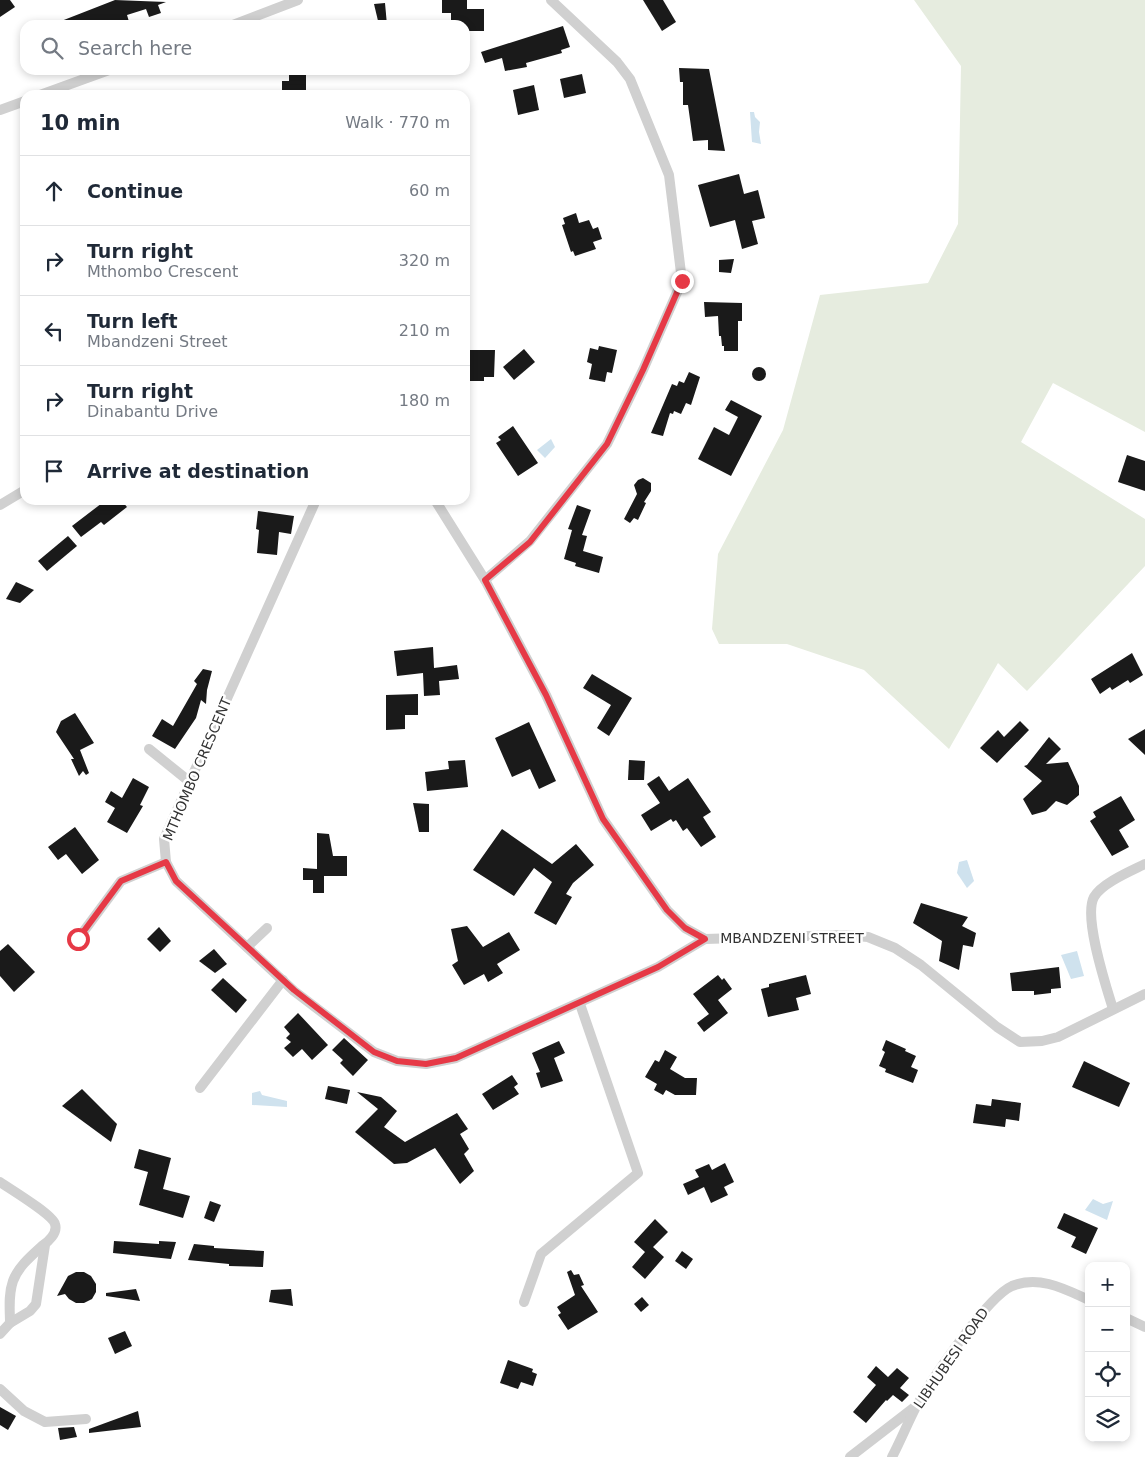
<!DOCTYPE html>
<html lang="en">
<head>
<meta charset="utf-8">
<style>
	body { margin:0; font-family:"DejaVu Sans",sans-serif; background:#f6f6f7; color:#1f2937 }
	.controls { position:absolute; right:15px; bottom:15px; display:grid; overflow:hidden; border-radius:10px; box-shadow:0 2px 8px #0003 }
	.controls button { width:45px; height:45px; display:grid; place-items:center; padding:0; border:0; border-bottom:1px solid #e0e1e3; background:#fff; color:#1f2937; font:25px sans-serif }
	.stop { position:absolute; width:15px; height:15px; margin:-11px; border:4px solid #e63946; border-radius:50%; background:#fff }
	.stop.end { background:#e63946; border-color:#fff; box-shadow:0 1px 5px #0008 }
	.list { margin:0; padding:0; list-style:none }
	h2 { display:flex; justify-content:space-between; align-items:center; height:65px; margin:0; padding:0 20px; font-size:21px }
	h2 small { font-size:16px; font-weight:400; color:#747a83 }
	.list li { display:grid; grid-template-columns:32px 1fr auto; gap:15px; align-items:center; box-sizing:border-box; height:70px; padding:0 20px; border-top:1px solid #e0e1e3 }
	.list b { display:block; font-size:19px; white-space:nowrap }
	.list p { margin:0; font-size:16px; white-space:nowrap; color:#747a83 }
	.list em { font-size:16px; font-style:normal; color:#747a83 }
	.icon { flex:none; width:28px; height:28px; fill:none; stroke:currentColor; stroke-width:2; stroke-linecap:round; stroke-linejoin:round }
	.map { position:relative; flex:none; width:1145px; height:1457px; overflow:hidden }
	.search { position:absolute; background:#fff; box-shadow:0 2px 8px #0003; left:20px; top:20px; width:450px; height:55px; display:flex; align-items:center; gap:12px; box-sizing:border-box; padding:0 18px; border-radius:15px; color:#747a83; font-size:19px }
	.panel { position:absolute; background:#fff; box-shadow:0 2px 8px #0003; left:20px; top:90px; width:450px; height:415px; border-radius:15px }
	.map>svg:first-child { display:block }
	.green { fill:#e6ecdf }
	.water { fill:#cfe2ee }
	.building { fill:#1a1a1a }
	.lines { fill:none; stroke-linecap:round; stroke-linejoin:round }
	.street { stroke:#d0d0d0; stroke-width:10 }
	.route { stroke:#e63946; stroke-width:6 }
	.labels { text-anchor:middle; stroke-width:5; stroke-linejoin:round; paint-order:stroke }
	.street-label { font-size:14px; fill:#333; stroke:#fff }
</style>
</head>
<body>
<div class="map">
<svg width="1145" height="1457" viewBox="0 0 1145 1457">
	<rect width="100%" height="100%" fill="#fff"/>
	<path class="green" d="M914,0h231v432l-92,-49 -32,59 124,77v47l-118,125 -29,-28 -49,86 -85,-79 -77,-26h-68l-7,-15 6,-75 65,-124 37,-135 108,-12 30,-59 3,-158z"/>
	<g class="water">
		<path d="M750,112h4l1,5 5,5 -1,10 2,12 -9,-2z"/>
		<path d="M551,439l4,8 -10,11 -8,-8z"/>
		<path d="M967,860l7,21 -7,7 -10,-15 2,-11z"/>
		<path d="M1077,951l7,25 -13,3 -10,-24z"/>
		<path d="M260,1091l2,4 25,6v6l-35,-2v-12z"/>
		<path d="M1093,1199l10,5 10,-3 -6,19 -22,-10z"/>
	</g>
	<g class="building">
		<path d="M0,0h10l5,7 -15,10z"/>
		<path d="M115,0l51,2 -8,3 3,8 -12,4 -3,-8 -19,6 3,10h-79z"/>
		<path d="M442,0h25v9h17v22h-19v-6h-14v-12h-9z"/>
		<path d="M643,0h20l13,22 -14,9z"/>
		<path d="M385,3l2,22h-8l-5,-21z"/>
		<path d="M563,26l7,21 -9,3 1,3 -36,10 1,4 -22,4 -3,-13 -17,5 -4,-11z"/>
		<path d="M679,68l30,1 16,82 -17,-1v-10l-15,1 -5,-36h-5v-23h-3z"/>
		<path d="M289,70h17v25h-24v-14h7z"/>
		<path d="M582,74l4,19 -22,5 -4,-19z"/>
		<path d="M534,85l5,25 -21,5 -5,-25z"/>
		<path d="M739,174l5,20 14,-4 7,28 -13,3 6,23 -16,5 -7,-29 -25,7 -12,-42z"/>
		<path d="M576,213l3,10 10,-3 4,9 5,-2 4,12 -9,3 3,7 -21,7 -2,-5 -2,1 -9,-27 3,-1 -2,-6z"/>
		<path d="M734,259l-3,14 -12,-1v-12z"/>
		<path d="M704,302l38,1v18h-4v30h-14v-5h-2l-1,-10h-2l-1,-20 -13,1z"/>
		<path d="M599,346l18,4 -5,23 -5,-1 -2,10 -16,-3 3,-15 -5,-2 3,-14 8,2z"/>
		<path d="M524,349l11,13 -21,18 -11,-13z"/>
		<path d="M465,350h30l-1,27h-10v4h-19z"/>
		<circle cx="759" cy="374" r="7"/>
		<path d="M689,372l11,5 -9,28 -5,-2 -5,11 -7,-3 -1,3 -3,-1 -7,23 -12,-3 21,-49 5,2 2,-5 5,2z"/>
		<path d="M731,400l31,16 -31,60 -33,-17 16,-32 15,8 9,-18 -13,-7z"/>
		<path d="M513,426l25,37 -20,13 -22,-33 5,-3 -3,-3z"/>
		<path d="M1127,455l18,6v30l-27,-9z"/>
		<path d="M643,478l8,5v8l-7,11 2,1 -8,17 -4,-2 -4,5 -6,-4 13,-25 -3,-9 4,-5z"/>
		<path d="M106,500h15l6,7 -23,18 -3,-3 -20,15 -9,-11z"/>
		<path d="M577,505l14,5 -9,25 5,1 -4,15 20,6 -4,16 -24,-7 1,-3 -12,-4 8,-29 -4,-1z"/>
		<path d="M258,511l36,5 -3,18 -12,-2 -2,23 -20,-2 2,-23 -3,-1z"/>
		<path d="M68,536l9,10 -30,25 -9,-10z"/>
		<path d="M16,582l18,8 -14,13 -14,-4z"/>
		<path d="M433,647l1,21 23,-3 2,14 -20,2 1,14 -16,1 -1,-23 -26,3 -3,-25z"/>
		<path d="M1132,653l11,22 -13,8 -2,-3 -16,10 -2,-3 -10,7 -9,-15z"/>
		<path d="M203,669l9,2 -5,19 -1,14 -5,-4 -5,18 -21,31 -23,-13 10,-17 11,7 24,-42 -3,-3z"/>
		<path d="M592,674l40,24 -23,38 -12,-8 14,-23 -28,-17z"/>
		<path d="M418,694v21h-13v14l-19,1v-35z"/>
		<path d="M75,713l19,30 -14,7 9,23 -3,2 -3,-4 -4,5 -8,-17h3l-18,-27 5,-11z"/>
		<path d="M1020,721l9,9 -32,33 -17,-15 18,-18 6,7z"/>
		<path d="M529,722l27,59 -17,8 -9,-20 -18,8 -17,-39z"/>
		<path d="M1145,729v26l-17,-16z"/>
		<path d="M1049,737l12,12 -15,15 22,-2 11,24v9l-12,10 -11,-4 -10,10 -14,4 -9,-16 19,-18 -18,-15 3,-1z"/>
		<path d="M465,760l3,27 -41,4 -2,-19 24,-3 -1,-8z"/>
		<path d="M629,760l16,1 -1,19h-16z"/>
		<path d="M659,776l10,15 19,-13 23,34 -8,5 13,20 -15,10 -14,-19 -4,3 -7,-11 -3,2 -2,-3 -20,12 -10,-16 19,-12 -13,-19z"/>
		<path d="M133,778l16,9 -9,18 3,1 -16,27 -20,-11 8,-14 -10,-6 6,-11 11,7z"/>
		<path d="M1121,796l14,24 -16,10 10,17 -17,9 -22,-35 6,-4 -3,-5z"/>
		<path d="M413,803l16,1v28h-10z"/>
		<path d="M75,827l24,33 -17,14 -16,-20 -8,6 -10,-13z"/>
		<path d="M502,829l50,35 24,-20 18,21 -21,18 -7,11 6,3 -16,28 -22,-12 18,-31 -18,-14 -20,28 -41,-26z"/>
		<path d="M317,833l12,1 4,22h14v20h-23v17h-11v-13h-10v-12l14,1z"/>
		<path d="M921,903l47,14 -6,9 14,7 -3,14 -10,-2 -4,25 -20,-9 3,-20 -29,-18z"/>
		<path d="M467,926l16,21 26,-15 11,18 -23,14 6,9 -15,9 -4,-8 -20,11 -12,-20 6,-4 -7,-32z"/>
		<path d="M159,927l12,14 -11,11 -13,-13z"/>
		<path d="M8,944l27,28 -21,20 -14,-16v-25z"/>
		<path d="M214,949l13,15 -12,9 -16,-12z"/>
		<path d="M1059,967l2,21 -10,1v4l-17,2v-4h-22l-2,-18z"/>
		<path d="M718,975l4,5 2,-2 8,11 -14,11 10,13 -24,19 -7,-9 12,-9 -16,-20z"/>
		<path d="M806,975l5,19 -15,4 3,12 -31,7 -7,-28 8,-2v-3z"/>
		<path d="M223,978l24,22 -11,13 -25,-23z"/>
		<path d="M298,1013l30,32 -16,15 -10,-11 -9,8 -9,-9 7,-6 -5,-4 4,-4 -6,-7z"/>
		<path d="M344,1038l24,22 -15,16 -13,-13 3,-3 -11,-10z"/>
		<path d="M886,1040l20,9 -1,2 11,5 -5,11 7,3 -5,13 -28,-11 1,-3 -7,-3 6,-14 -3,-2z"/>
		<path d="M559,1041l6,12 -11,5 9,23 -22,7 -5,-15 4,-1 -8,-19z"/>
		<path d="M665,1050l12,7 -7,12 15,9h12l-1,17h-21l-9,-5 -3,5 -9,-5 3,-6 -12,-7 10,-17 4,2z"/>
		<path d="M1084,1061l46,22 -11,24 -47,-20z"/>
		<path d="M512,1075l6,9 -4,3 5,7 -26,16 -11,-16z"/>
		<path d="M328,1086l22,4 -3,14 -22,-5z"/>
		<path d="M82,1089l35,35 -6,18 -49,-36z"/>
		<path d="M357,1092l24,5 16,14 -13,16 21,15 52,-29 11,16 -8,5 9,15 -5,5 10,17 -14,13 -25,-36 -28,15 -13,1 -39,-32 23,-23z"/>
		<path d="M992,1099l29,4 -2,18 -13,-2 -1,8 -32,-4 3,-19 15,2z"/>
		<path d="M139,1149l32,9 -8,31 27,7 -7,22 -44,-13 9,-33 -14,-4z"/>
		<path d="M725,1163l9,19 -10,5 4,8 -17,8 -7,-16 -16,8 -5,-11 16,-7 -4,-7 14,-6 3,6z"/>
		<path d="M210,1201l11,4 -7,17 -10,-4z"/>
		<path d="M1064,1213l34,15 -12,26 -15,-7 5,-10 -19,-9z"/>
		<path d="M655,1219l13,13 -15,15 11,10 -19,22 -13,-12 13,-15 -11,-10z"/>
		<path d="M114,1241l45,3v-3l17,1 -5,17 -58,-6z"/>
		<path d="M194,1244l20,2v2l50,3 -1,16 -34,-1v-2l-41,-4z"/>
		<path d="M682,1251l11,8 -7,10 -11,-8z"/>
		<path d="M571,1270l3,5 5,-1 5,11 -3,1 17,26 -30,18 -10,-15 3,-2 -4,-6 18,-12 -8,-23z"/>
		<path d="M76,1272h8l7,4 5,8v8l-4,7 -8,4h-8l-7,-4 -4,-5 -8,2 11,-20z"/>
		<path d="M136,1289l4,12 -34,-5v-3z"/>
		<path d="M291,1289l2,17 -24,-4 2,-12z"/>
		<path d="M642,1297l7,8 -8,7 -7,-8z"/>
		<path d="M125,1331l7,15 -17,8 -7,-16z"/>
		<path d="M508,1360l25,9 -1,3 5,2 -4,12 -12,-4 -3,7 -18,-6z"/>
		<path d="M876,1366l12,11 9,-9 12,10 -9,10 9,7 -7,7 -9,-7 -6,6 -1,-1 -20,23 -13,-11 23,-27 -9,-8z"/>
		<path d="M0,1407l16,9 -8,14 -8,-5z"/>
		<path d="M138,1411l3,16 -52,6v-4z"/>
		<path d="M74,1427l3,10 -17,3 -2,-12z"/>
	</g>
	<g class="lines">
		<g class="street">
			<path d="M233,25l65,-25"/>
			<path d="M40,95l69,-25"/>
			<path d="M0,110l25,-9"/>
			<path d="M316,500l-152,339 2,23 10,19 118,110 80,61 23,9 29,3 30,-6 202,-91 47,-28"/>
			<path d="M435,500l50,80 61,115 57,124 64,91 18,18 20,11 139,-4 24,2 27,11 26,17 76,62 23,15 22,-1 16,-4 87,-43"/>
			<path d="M0,505l25,-15"/>
			<path d="M485,580l45,-39 77,-97 36,-74 39,-89 -13,-106 -39,-96 -13,-17 -66,-62"/>
			<path d="M149,749l41,33"/>
			<path d="M78,939l43,-58 45,-19"/>
			<path d="M247,947l20,-19"/>
			<path d="M1113,1009c-7,-23 -30,-92 -19,-112 8,-14 37,-26 51,-33"/>
			<path d="M200,1088l83,-108"/>
			<path d="M0,1182c10,7 52,32 55,42 3,9 -7,18 -13,22 -11,10 -24,21 -29,35 -5,14 -3,29 -3,42l-10,11"/>
			<path d="M524,1302l17,-48 97,-81 -58,-169"/>
			<path d="M1126,1318l19,9"/>
			<path d="M10,1323l20,-12 6,-7 9,-59"/>
			<path d="M0,1389l24,22 21,11 41,-3"/>
			<path d="M850,1457l66,-51"/>
			<path d="M892,1457c9,-17 16,-35 25,-52 15,-26 70,-108 95,-119 27,-11 53,3 77,14"/>
		</g>
	</g>
	<g class="lines">
		<path class="route" d="M78,939l43,-58 45,-19 10,19 118,109 80,62 23,9 29,3 30,-6 202,-91 47,-28 -20,-11 -18,-18 -64,-91 -57,-124 -61,-115 45,-38 77,-98 36,-74 39,-89"/>
	</g>
	<g class="labels">
		<g class="street-label">
			<text transform="translate(197 769) rotate(-67)" y="5">MTHOMBO CRESCENT</text>
			<text x="792" y="943">MBANDZENI STREET</text>
			<text transform="translate(951 1358) rotate(-55)" y="5">LIBHUBESI ROAD</text>
		</g>
	</g>
</svg>
<div class="controls">
<button>+</button>
<button>−</button>
<button><svg class="icon" aria-label="locate" viewBox="0 0 24 24"><circle cx="12" cy="12" r="6"/><path d="M12 2v4M12 18v4M2 12h4M18 12h4"/></svg></button>
<button><svg class="icon" aria-label="layers" viewBox="0 0 24 24"><path d="M12 4l9 5-9 5-9-5zM3 14l9 5 9-5"/></svg></button>
</div>
<div class="stop" style="left:78px;top:939px"></div>
<div class="stop end" style="left:682px;top:281px"></div>
<div class="search"><svg class="icon" aria-label="search" viewBox="0 0 24 24"><circle cx="10" cy="10" r="6"/><path d="M15 15l6 6"/></svg>Search here</div>
<section class="panel">
<h2>10 min<small>Walk · 770 m</small></h2>
<ul class="list">
<li><svg class="icon" aria-label="ahead" viewBox="0 0 24 24"><path d="M12 20V5M6 11l6-6 6 6"/></svg><div><b>Continue</b></div><em>60 m</em></li>
<li><svg class="icon" aria-label="right" viewBox="0 0 24 24"><path d="M7 20v-9h11M14 6l5 5-5 5"/></svg><div><b>Turn right</b><p>Mthombo Crescent</p></div><em>320 m</em></li>
<li><svg class="icon" aria-label="left" viewBox="0 0 24 24"><path d="M17 20v-9H6M10 6l-5 5 5 5"/></svg><div><b>Turn left</b><p>Mbandzeni Street</p></div><em>210 m</em></li>
<li><svg class="icon" aria-label="right" viewBox="0 0 24 24"><path d="M7 20v-9h11M14 6l5 5-5 5"/></svg><div><b>Turn right</b><p>Dinabantu Drive</p></div><em>180 m</em></li>
<li><svg class="icon" aria-label="arrive" viewBox="0 0 24 24"><path d="M6 21V4h12l-3 4 3 4H6"/></svg><div><b>Arrive at destination</b></div></li>
</ul>
</section>
</div>
</body>
</html>
